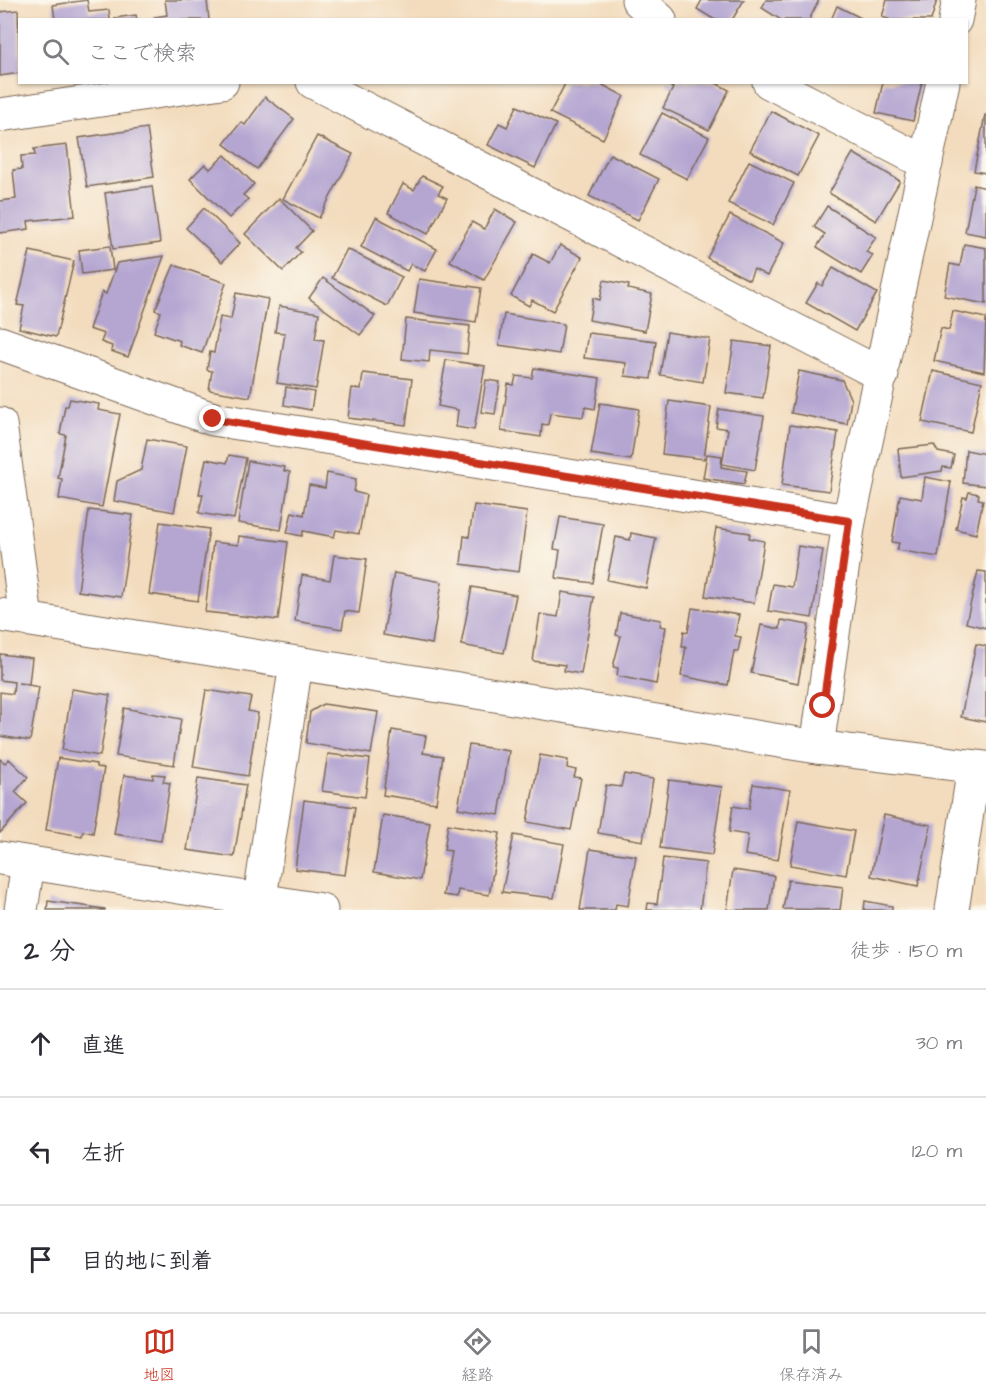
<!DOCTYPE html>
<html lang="ja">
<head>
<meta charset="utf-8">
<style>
	body { margin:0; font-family:"Architects Daughter","Klee One",sans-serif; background:#f7f7f7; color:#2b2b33 }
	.stop { position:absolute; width:18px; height:18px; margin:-14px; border:4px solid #c8321e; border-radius:50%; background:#fff }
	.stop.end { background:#c8321e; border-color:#fff; box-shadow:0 2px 6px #0008 }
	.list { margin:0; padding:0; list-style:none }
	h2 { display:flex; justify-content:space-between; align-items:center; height:78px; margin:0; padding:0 24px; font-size:26px }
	h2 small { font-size:20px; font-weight:400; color:#7c7c81 }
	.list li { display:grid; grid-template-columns:39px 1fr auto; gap:18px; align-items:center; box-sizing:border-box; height:108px; padding:0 24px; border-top:2px solid #e1e1e2 }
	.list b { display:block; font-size:22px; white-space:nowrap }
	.list em { font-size:20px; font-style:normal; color:#7c7c81 }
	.icon { flex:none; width:33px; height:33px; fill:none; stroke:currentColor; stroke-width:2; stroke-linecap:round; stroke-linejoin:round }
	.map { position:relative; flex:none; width:986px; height:910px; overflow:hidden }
	.search { position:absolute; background:#fff; box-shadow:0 2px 4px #0004; left:18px; right:18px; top:18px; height:66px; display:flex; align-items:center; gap:15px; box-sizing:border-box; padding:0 21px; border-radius:0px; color:#7c7c81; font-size:22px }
	.sheet { height:402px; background:#fff }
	nav { display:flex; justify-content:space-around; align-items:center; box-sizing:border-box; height:84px; border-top:2px solid #e1e1e2; background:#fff; font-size:16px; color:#7c7c81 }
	nav a { display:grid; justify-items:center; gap:3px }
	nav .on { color:#c8321e }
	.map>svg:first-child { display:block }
	.building { fill:#b4a5d1 }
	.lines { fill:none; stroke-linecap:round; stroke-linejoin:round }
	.minor-casing { stroke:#7b6856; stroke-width:35 }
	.minor { stroke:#fff; stroke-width:33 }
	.route { stroke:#c8321e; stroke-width:8 }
</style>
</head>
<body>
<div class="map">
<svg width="986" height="910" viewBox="0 0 986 910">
	<rect width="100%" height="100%" fill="#fbf7ec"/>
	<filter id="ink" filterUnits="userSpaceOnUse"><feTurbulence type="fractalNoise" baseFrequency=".0167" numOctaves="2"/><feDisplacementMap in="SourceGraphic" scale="12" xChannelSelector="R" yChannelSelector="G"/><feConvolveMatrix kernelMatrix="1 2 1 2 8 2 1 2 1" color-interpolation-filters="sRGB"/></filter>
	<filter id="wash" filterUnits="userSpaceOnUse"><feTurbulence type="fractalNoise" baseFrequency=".008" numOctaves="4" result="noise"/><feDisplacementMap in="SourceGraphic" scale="24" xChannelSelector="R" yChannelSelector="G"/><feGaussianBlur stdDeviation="1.35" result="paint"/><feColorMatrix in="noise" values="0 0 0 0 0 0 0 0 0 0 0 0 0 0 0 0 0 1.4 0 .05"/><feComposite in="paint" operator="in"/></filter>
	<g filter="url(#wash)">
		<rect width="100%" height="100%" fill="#f3dcbd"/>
		<g id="blocks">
			<g class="building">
				<path d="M87,0l2,12 20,-2 1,10h-55l-2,-15z"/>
				<path d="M165,0h42l2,20h-54l-1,-3 13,-2z"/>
				<path d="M702,0h42l-12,20h-17l-18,-11z"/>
				<path d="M766,0h53l-10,20h-28l-19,-12z"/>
				<path d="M887,0h50l-6,20h-40l-9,-3z"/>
				<path d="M837,6l28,14h-34z"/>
				<path d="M18,10l2,63 -20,3v-64z"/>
				<path d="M136,15l1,5h-22v-2z"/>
				<path d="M566,82h31l27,14 -21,43 -53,-26z"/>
				<path d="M667,82h47l15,8 -20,40 -46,-22 10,-20 -7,-4z"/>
				<path d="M883,82h39l-9,39 -37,-8z"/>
				<path d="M265,97l29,22 -37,50 -33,-25 17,-22 4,3z"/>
				<path d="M517,106l39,18 -21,44 -47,-23 11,-22 8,4z"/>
				<path d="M771,111l48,25 -21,40 -48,-25z"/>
				<path d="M662,113l47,24 -22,42 -47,-24z"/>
				<path d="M985,115h1v58l-12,-2z"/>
				<path d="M147,128l7,49 -67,10 -8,-49z"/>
				<path d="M317,136l36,18 -34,64 -36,-19z"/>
				<path d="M67,145l8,71 -47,5 1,8 -29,4v-32l16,-2 -3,-29 9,-1 -1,-13 14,-1 -1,-6z"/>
				<path d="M853,153l47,28 -24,40 -47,-28z"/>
				<path d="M610,154l49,25 -21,41 -49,-24z"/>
				<path d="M225,155l29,29 -11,11 5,4 -19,19 -39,-39 15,-15 5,5z"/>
				<path d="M749,161l45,22 -21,42 -45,-22z"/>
				<path d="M422,176l21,10 -5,8 9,4 -19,36 -40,-21 15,-29 11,6z"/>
				<path d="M974,185l12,3v48l-21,-4z"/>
				<path d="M152,186l8,57 -47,6 -8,-56z"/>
				<path d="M279,198l33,33 -16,17 5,4 -18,19 -38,-37z"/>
				<path d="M827,206l49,31 -10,15 7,3 -12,19 -44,-27 8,-13 -11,-7z"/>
				<path d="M204,208l36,35 -18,19 -36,-34z"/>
				<path d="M495,209l22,13 -33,58 -34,-19 22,-39 12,7z"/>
				<path d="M730,215l54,28 -17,33 -13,-7 -5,11 -42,-22z"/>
				<path d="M376,217l61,32 -12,22 -14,-7 -4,7 -46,-24z"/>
				<path d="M964,244l22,4v56l-42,-8 6,-32 10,2z"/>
				<path d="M560,245l22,12 -29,54 -21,-11 -3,6 -18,-10 22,-42 17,9z"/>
				<path d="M110,246l3,24 -31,4 -3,-24z"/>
				<path d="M347,249l55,28 -15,29 -55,-28z"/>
				<path d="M30,251l44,10 -18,76 -37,-9 5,-22 -7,-1z"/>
				<path d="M164,256l-36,101 -17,-6 1,-5 -11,-4 3,-8 -15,-5 13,-37 4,2 11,-31z"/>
				<path d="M174,265l52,18 -24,70 -23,-8 1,-4 -26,-9 7,-20 -6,-2z"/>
				<path d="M833,268l44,25 -22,38 -49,-28 12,-20 4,3z"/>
				<path d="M323,278l52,38 -15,19 -51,-37z"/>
				<path d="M419,279l62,9 -5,34 -62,-9z"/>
				<path d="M604,280l25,5 -1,4 24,5 -7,37 -56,-11 4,-22 7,2z"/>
				<path d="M236,293l32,6 -18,98 -41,-7 3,-19 -5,-1 3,-18 4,1 6,-36 11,2z"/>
				<path d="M279,306l40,7 -4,26 9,1 -8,49 -39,-6 8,-50 -10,-1z"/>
				<path d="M953,311l33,7 -2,54 -50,-11 7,-33 8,2z"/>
				<path d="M504,314l60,10 -5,30 -60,-9z"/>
				<path d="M406,319l64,7 -3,28 -37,-4 -1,12 -27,-3z"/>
				<path d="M667,332l43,7 -7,43 -43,-7z"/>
				<path d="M588,333l68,8 -5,38 -26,-3 1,-13 -42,-5z"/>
				<path d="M734,341l37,5 -8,52 -37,-5z"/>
				<path d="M446,360l39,6 -11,64 -18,-3 2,-17 -20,-4z"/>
				<path d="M534,368l66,10 -5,31 -10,-2 -2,10 -33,-4 -2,12 -6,-1 -1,13 -40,-6 7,-47 6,1 2,-9 16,2z"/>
				<path d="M799,371l43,9 9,20 -4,24 -56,-11z"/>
				<path d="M933,371l49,11 -11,50 -49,-10z"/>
				<path d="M363,373l49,6 -6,46 -58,-7 4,-30 9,1z"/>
				<path d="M486,380l14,2 -5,32 -14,-2z"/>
				<path d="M286,387l28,5 -3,18 -27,-5z"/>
				<path d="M70,399l29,5 -1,6 22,4 -18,93 -43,-8 3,-20 -4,-1 8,-43 -6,-1 5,-28h3z"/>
				<path d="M669,401l42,6 -7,52 -42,-5z"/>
				<path d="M600,403l39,6 -8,51 -40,-6z"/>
				<path d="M719,409l45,7 -9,54 -33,-6 6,-35 -12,-2z"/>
				<path d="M790,425l48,7 -9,59 -47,-6z"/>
				<path d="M147,439l40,7 -13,66 -60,-11 3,-20 24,-11z"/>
				<path d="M934,445l4,7 16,3 -3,13 -8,-1 -1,4 -41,6 -3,-28z"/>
				<path d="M966,450l20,4v32l-23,-3z"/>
				<path d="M707,454l15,2 -1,11 26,4 -3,13 -41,-6z"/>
				<path d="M229,455l17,3 -12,61 -35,-6 4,-19h-4l7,-35 21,4z"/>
				<path d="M248,461l37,6 -1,4 6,1 -9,58 -43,-7z"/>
				<path d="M327,473l29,6 -2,13 12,3 -7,39 -23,-4 -2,7 -31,-6 -1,5 -15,-3 5,-21 12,3 5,-30 16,3z"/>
				<path d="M925,477l26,5 -13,75 -41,-7 2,-7 -7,-1 8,-47 22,4z"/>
				<path d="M969,492l10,2 -1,5 5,1 -7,34 -20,-5 7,-32 4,1z"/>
				<path d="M474,505l53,7 -8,60 -58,-8 3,-28 5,1z"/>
				<path d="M89,510l44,5 -12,82 -43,-6z"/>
				<path d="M560,517l43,7 -10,59 -37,-5 4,-28 -6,-1z"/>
				<path d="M160,522l49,7 -11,72 -49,-7z"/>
				<path d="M716,528l34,5 -1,5 15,3 -10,62 -49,-7z"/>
				<path d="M631,533l25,5 -10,50 -39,-8 9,-43 14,3z"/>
				<path d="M239,536l49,6 -10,78 -73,-8 8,-70 25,3z"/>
				<path d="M798,546l25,4 -11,68 -44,-7 5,-27 19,3z"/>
				<path d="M334,555l33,4 -8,54 -14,-2 -3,18 -47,-8 7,-46 28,5z"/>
				<path d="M978,571l8,1v56l-20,-5z"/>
				<path d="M394,573l48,9 -10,62 -49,-9z"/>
				<path d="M472,587l44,8 -12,58 -43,-8z"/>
				<path d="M562,592l32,5 -13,77 -17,-3 1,-6 -32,-4 7,-47 18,3z"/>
				<path d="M692,608l47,7 -4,21 6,1 -3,14h-4l-6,34 -47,-9 5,-29h-4l2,-16 4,1z"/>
				<path d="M620,613l41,7 -1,6 6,1 -10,57 -39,-8 1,-8 -5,-1 8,-31 -5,-1z"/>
				<path d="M781,620l28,5 -11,58 -47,-10 10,-48 19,4z"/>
				<path d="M976,644l10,2v76l-25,-5z"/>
				<path d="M0,654l32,4 -3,26 -11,-1 21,4 -9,54 -30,-5v-44l13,2 1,-12 -14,-2z"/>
				<path d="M72,689l38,6 -10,61 -38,-6z"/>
				<path d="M206,690l45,7 -3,14 10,2 -10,63 -55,-9z"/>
				<path d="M323,704l55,8 -7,42 -65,-11 4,-31z"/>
				<path d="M124,708l57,11 -7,46 -58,-9z"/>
				<path d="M392,730l34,6 -3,17 20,3 -7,47 -53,-8z"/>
				<path d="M469,745l40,6 -10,64 -41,-7z"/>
				<path d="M328,754l42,5 -5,38 -43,-6z"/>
				<path d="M540,755l28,5 -1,8 9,2 -2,7 7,1 -10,52 -44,-8z"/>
				<path d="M58,758l38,6v3l8,1 -11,65 -10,-2 -1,5 -36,-6z"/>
				<path d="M0,759l5,4 4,-4 19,18 -13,15 12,11 -27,30z"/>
				<path d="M153,774l12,1 -2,7 7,1 -9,58 -47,-7 10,-59 29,4z"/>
				<path d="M624,774l29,5 -10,62 -45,-8 8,-48 15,2z"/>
				<path d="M198,778l48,7 -12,72 -47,-7z"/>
				<path d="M669,780l53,7 -10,68 -52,-7z"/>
				<path d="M753,784l37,6 -12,70 -33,-5 3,-20 -19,-3 4,-26 16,3z"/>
				<path d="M304,800l51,7 -10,68 -50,-6z"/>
				<path d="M383,815l47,7 -10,58 -46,-8z"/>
				<path d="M884,815l47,10 -13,61 -47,-10z"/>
				<path d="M798,821l56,10 -8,44 -56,-10z"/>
				<path d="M448,824l52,9 -11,62 -31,-5 -1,7 -14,-2 8,-44 -7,-1z"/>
				<path d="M514,835l50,9 -10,54 -52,-6z"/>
				<path d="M590,849l46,7 -8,50 -12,-2 -1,6h-35z"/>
				<path d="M663,858l43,5 -6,47h-53l1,-7 9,1z"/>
				<path d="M733,870l41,6 -5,34h-42z"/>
				<path d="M788,880l55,7 -3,23 -57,-1z"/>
				<path d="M48,901l57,8v1h-58z"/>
				<path d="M865,901l27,5v4h-28z"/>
			</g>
		</g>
	</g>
	<g filter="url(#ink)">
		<use href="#blocks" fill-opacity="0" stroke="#7b6856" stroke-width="1.5"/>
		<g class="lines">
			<g class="minor-casing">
				<g id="minor">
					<path d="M638,0l22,20"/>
					<path d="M955,20l4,-20"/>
					<path d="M313,82l569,293"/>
					<path d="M769,82l157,81"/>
					<path d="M0,115l222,-33"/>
					<path d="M0,343l213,76 636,102 -32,226"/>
					<path d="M0,424l26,195"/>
					<path d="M849,521l94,-439"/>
					<path d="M0,615l817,132 169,21"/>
					<path d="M0,858l321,52"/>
					<path d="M21,910l7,-47"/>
					<path d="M258,910l38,-246"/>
					<path d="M952,910l22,-143"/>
				</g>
			</g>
			<use href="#minor" class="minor"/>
		</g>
	</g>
	<g class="lines" filter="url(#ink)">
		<path class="route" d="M213,419l636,102 -26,185"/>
	</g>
</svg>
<div class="stop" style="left:823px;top:706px"></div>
<div class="stop end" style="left:213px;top:419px"></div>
<div class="search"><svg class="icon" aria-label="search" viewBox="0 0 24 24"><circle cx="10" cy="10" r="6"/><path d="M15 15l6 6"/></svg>ここで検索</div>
</div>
<section class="sheet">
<h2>2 分<small>徒歩 · 150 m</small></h2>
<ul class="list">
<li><svg class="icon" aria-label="ahead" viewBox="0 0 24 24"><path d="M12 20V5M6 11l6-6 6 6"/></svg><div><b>直進</b></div><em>30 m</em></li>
<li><svg class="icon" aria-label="left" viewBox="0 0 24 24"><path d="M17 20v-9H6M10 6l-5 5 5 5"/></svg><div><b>左折</b></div><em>120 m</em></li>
<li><svg class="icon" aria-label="arrive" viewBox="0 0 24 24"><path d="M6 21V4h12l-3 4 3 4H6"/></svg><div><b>目的地に到着</b></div></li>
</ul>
</section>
<nav>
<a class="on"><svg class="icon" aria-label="map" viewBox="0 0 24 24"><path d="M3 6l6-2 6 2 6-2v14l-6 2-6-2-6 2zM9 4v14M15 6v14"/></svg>地図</a>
<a><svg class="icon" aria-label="directions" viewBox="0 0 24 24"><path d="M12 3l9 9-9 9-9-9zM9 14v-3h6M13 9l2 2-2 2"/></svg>経路</a>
<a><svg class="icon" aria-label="saved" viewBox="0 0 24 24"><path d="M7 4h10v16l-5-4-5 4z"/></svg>保存済み</a>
</nav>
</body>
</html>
